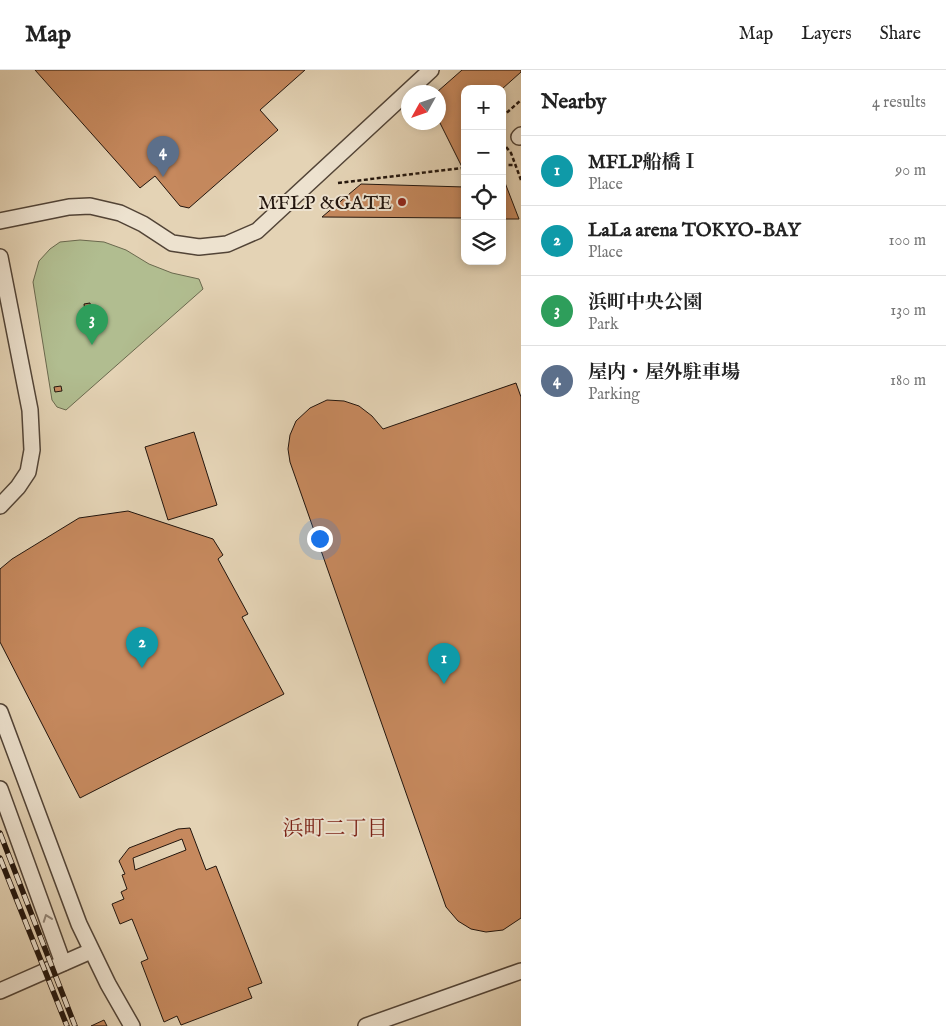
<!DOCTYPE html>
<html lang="en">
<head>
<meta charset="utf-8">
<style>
	body { margin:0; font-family:"IM FELL English","Noto Serif JP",serif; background:#f6f6f6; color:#222 }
	.controls { position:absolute; right:15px; top:15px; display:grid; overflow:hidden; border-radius:10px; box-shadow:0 2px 8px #0003 }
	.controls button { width:45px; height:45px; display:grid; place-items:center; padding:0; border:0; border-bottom:1px solid #e0e0e0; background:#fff; color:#222; font:25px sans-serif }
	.compass { position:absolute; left:401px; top:15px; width:45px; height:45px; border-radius:50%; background:#fff; box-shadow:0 2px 8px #0003; rotate:230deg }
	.you { position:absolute; left:319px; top:468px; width:18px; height:18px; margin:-12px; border:4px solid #fff; border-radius:50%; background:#1a73e8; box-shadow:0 0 0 8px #1a73e833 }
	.badge { display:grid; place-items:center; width:32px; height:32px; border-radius:50%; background:#111827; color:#fff; font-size:16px; font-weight:700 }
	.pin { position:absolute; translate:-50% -41px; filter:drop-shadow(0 1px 2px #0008) }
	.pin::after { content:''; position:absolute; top:26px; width:18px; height:15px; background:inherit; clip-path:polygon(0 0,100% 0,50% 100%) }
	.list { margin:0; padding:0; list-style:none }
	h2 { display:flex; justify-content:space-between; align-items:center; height:65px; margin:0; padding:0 20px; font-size:21px }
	h2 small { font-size:16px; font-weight:400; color:#767676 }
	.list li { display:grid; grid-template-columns:32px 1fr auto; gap:15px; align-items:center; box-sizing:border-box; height:70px; padding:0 20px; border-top:1px solid #e0e0e0 }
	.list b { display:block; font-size:19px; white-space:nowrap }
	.list p { margin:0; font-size:16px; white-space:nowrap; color:#767676 }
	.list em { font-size:16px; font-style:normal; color:#767676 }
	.icon { flex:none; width:28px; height:28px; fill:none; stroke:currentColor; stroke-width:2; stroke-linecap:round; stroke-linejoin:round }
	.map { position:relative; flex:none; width:521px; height:956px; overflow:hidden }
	header { display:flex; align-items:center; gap:30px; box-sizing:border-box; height:70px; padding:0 25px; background:#fff; border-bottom:1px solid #e0e0e0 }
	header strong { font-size:24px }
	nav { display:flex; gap:28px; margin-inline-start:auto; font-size:18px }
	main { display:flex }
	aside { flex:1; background:#fff }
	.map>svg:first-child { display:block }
	.green { fill:#b1bd90; stroke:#6a694e }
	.building { fill:#c6895e; stroke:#22150d; fill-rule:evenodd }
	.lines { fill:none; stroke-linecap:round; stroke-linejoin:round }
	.minor-casing { stroke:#524437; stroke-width:18 }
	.path { stroke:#22150d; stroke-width:2.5; stroke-dasharray:4 2.5; stroke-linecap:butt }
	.minor { stroke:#ede2cf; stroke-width:15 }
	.rail-casing { stroke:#22150d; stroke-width:5.5 }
	.rail { stroke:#ede2cf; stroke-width:4; stroke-dasharray:11; stroke-linecap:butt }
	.oneway { stroke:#928678 }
	.poi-dot { fill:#8f2418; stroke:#ede2cf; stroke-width:2 }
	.labels { text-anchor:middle; stroke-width:4; stroke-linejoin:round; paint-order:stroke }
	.poi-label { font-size:20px; fill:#22150d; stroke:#ede2cf; text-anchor:end }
	.neighbourhood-label { font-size:21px; fill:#7a1f14; stroke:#ede2cf }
</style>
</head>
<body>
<header>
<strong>Map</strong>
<nav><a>Map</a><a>Layers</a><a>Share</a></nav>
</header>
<main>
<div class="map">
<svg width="521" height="956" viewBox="0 0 521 956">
	<rect width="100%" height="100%" fill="#e4d3b5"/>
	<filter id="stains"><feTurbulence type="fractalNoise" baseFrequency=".004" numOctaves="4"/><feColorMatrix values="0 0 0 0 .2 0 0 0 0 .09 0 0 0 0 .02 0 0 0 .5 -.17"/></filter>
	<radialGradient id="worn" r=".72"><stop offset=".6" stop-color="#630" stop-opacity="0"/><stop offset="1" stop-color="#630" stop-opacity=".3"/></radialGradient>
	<path class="green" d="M80,170l24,2 22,8 23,14 23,9 27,6 4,10 -137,121 -9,-3 -5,-7 -19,-118 6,-21 11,-12 10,-7z"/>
	<g class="building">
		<path d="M35,0h270l-45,40 18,20 -89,78 -9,-2 -25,-30 -15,12z"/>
		<path d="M462,0h59v2l-19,17h-37v84l-27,-54 -1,-27z"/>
		<path d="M502,105l17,44h-17z"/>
		<path d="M361,114l104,3v31l-143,-1z"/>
		<path d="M90,233l1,6 -6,2 -1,-7z"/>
		<path d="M516,313l5,14v521l-18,12 -17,2 -15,-3 -13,-8 -12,-14 -156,-445 -2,-13 2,-14 6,-14 14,-13 17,-8 17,1 15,5 13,10 11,13z"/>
		<path d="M61,316l1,5 -7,1 -1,-5z"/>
		<path d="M194,362l23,73 -49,15 -23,-73z"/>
		<path d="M128,441l85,28 10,16 -5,4 30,55 -6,3 42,77 -204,104 -80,-156v-73l12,-10 67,-41z"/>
		<path d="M190,758l16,42 10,-4 46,117 -14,5 4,10 -71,27 -4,-9 -13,6 -23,-60 7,-3 -16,-40 -12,5 -8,-20 12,-5 -3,-7 6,-3 -5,-14 3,-1 -6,-13 10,-13 49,-19zM182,769l4,11 -51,20 -2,-12z"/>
		<path d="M104,950l3,6h-16z"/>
	</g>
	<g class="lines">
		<g class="minor-casing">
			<g id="minor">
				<path d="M519,67l2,-2"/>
				<path d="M0,151l69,-14 21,-1 30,7 23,11 29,19 27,4 28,-3 30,-13 174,-161"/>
				<path d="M0,187l30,153 2,40 -4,22 -10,15 -18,19"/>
				<path d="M0,642l79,212 29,60 24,42"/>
				<path d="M0,719l63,174"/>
				<path d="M0,921l91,-40"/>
				<path d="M366,956l155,-55"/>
			</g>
		</g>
		<g class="path">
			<path d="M502,47l19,-17"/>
			<path d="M502,72l9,11 10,27"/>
			<path d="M502,95h13"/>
			<path d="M338,113l124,-15"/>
		</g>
		<use href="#minor" class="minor"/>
		<g class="rail-casing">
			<g id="rail">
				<path d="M0,763l75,193"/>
				<path d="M0,788l67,168"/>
			</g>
		</g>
		<use href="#rail" class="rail"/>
	</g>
	<defs><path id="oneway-chevron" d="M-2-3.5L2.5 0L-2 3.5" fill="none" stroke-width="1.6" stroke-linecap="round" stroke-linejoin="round" transform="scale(1.25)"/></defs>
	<use class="oneway" href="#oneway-chevron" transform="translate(47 848) rotate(-110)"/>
	<circle class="poi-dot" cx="402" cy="132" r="5"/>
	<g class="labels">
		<g class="poi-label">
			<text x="392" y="139">MFLP &amp;GATE</text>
		</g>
		<g class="neighbourhood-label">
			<text x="335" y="765">浜町二丁目</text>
		</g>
	</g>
	<rect width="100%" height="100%" filter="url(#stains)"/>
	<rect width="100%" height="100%" fill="url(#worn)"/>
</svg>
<div class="controls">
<button>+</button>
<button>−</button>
<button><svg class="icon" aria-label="locate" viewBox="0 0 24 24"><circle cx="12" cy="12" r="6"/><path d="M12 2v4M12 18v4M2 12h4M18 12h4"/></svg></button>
<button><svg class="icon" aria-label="layers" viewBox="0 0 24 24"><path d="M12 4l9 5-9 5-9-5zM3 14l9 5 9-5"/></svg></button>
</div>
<svg class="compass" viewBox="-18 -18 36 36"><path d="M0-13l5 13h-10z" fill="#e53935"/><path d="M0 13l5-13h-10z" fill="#767676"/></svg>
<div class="you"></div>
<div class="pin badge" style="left:444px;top:614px;background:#0f9aa8">1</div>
<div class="pin badge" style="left:142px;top:598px;background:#0f9aa8">2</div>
<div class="pin badge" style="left:92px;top:275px;background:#2e9e5b">3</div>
<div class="pin badge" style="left:163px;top:107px;background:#5c6f8a">4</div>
</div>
<aside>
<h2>Nearby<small>4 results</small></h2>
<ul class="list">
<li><span class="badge" style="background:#0f9aa8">1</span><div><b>MFLP船橋Ⅰ</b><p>Place</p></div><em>90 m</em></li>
<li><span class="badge" style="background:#0f9aa8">2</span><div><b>LaLa arena TOKYO-BAY</b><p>Place</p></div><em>100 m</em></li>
<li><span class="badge" style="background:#2e9e5b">3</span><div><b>浜町中央公園</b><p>Park</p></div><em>130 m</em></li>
<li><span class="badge" style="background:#5c6f8a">4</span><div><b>屋内・屋外駐車場</b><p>Parking</p></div><em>180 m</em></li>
</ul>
</aside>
</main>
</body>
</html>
